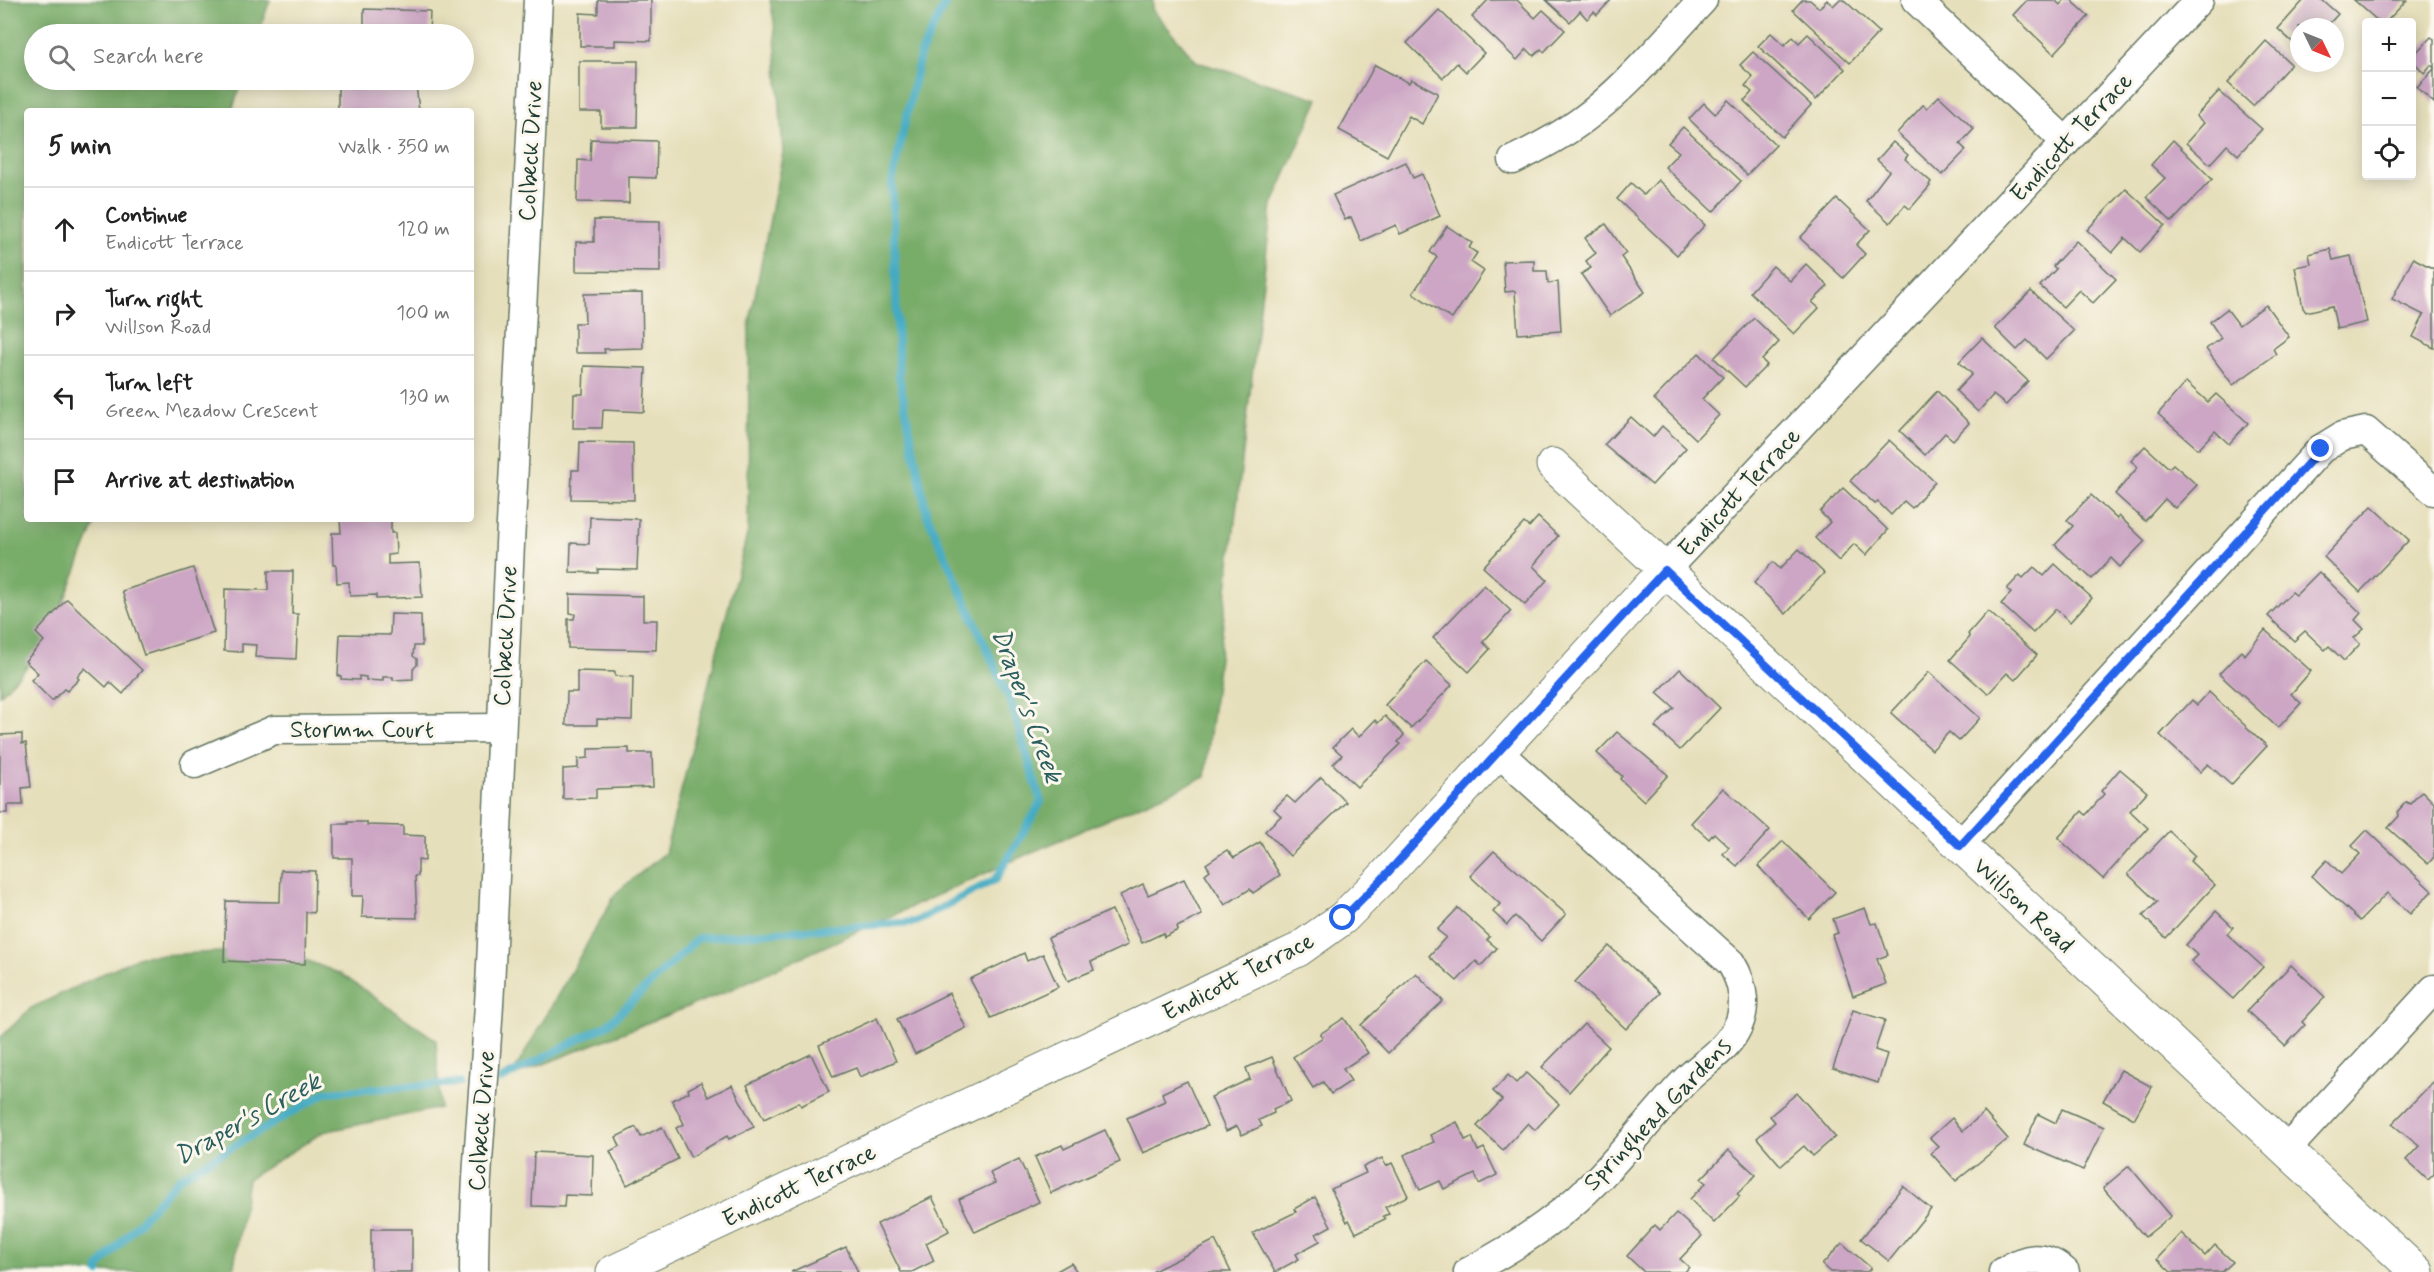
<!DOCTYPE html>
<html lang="en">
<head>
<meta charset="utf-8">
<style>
	body { margin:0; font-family:Mynerve,sans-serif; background:#f6f6f6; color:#222 }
	.controls { position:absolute; right:18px; top:18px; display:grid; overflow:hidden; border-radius:6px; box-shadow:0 3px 15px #0003 }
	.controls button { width:54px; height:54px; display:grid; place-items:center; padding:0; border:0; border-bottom:2px solid #e0e0e0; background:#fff; color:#222; font:30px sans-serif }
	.compass { position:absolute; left:2290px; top:18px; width:54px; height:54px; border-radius:50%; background:#fff; box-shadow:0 3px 15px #0003; rotate:133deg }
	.stop { position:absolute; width:18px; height:18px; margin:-14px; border:4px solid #2563eb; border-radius:50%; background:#fff }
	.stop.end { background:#2563eb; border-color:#fff; box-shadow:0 2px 6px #0008 }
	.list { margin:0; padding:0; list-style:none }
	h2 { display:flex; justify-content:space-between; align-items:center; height:78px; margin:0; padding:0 24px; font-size:26px }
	h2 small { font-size:20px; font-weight:400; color:#767676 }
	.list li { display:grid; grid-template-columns:39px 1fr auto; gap:18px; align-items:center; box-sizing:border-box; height:84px; padding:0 24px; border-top:2px solid #e0e0e0 }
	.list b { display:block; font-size:22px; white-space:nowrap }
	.list p { margin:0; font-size:20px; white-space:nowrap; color:#767676 }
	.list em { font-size:20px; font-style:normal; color:#767676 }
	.icon { flex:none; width:33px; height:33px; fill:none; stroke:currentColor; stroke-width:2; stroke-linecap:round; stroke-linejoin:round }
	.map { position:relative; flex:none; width:2434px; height:1272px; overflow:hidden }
	.search { position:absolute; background:#fff; box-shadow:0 3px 15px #0003; left:24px; top:24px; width:450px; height:66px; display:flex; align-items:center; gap:15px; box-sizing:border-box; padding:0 21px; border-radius:33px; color:#767676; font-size:22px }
	.panel { position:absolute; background:#fff; box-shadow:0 3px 15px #0003; left:24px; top:108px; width:450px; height:414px; border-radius:6px }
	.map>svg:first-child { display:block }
	.forest { fill:#78ac69; stroke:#4c744e; stroke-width:1.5 }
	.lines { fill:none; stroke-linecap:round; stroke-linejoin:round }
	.stream { stroke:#44abc3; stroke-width:8 }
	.building { fill:#cca6c4 }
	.street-casing { stroke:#657663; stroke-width:31 }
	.secondary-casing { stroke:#657663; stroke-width:35 }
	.street { stroke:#fff; stroke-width:28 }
	.secondary { stroke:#fff; stroke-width:33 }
	.route { stroke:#2563eb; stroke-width:8 }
	.labels { text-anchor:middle; stroke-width:6; stroke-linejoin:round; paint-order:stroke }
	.street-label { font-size:24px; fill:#1f3d34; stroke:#fbf7ec }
	.water-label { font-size:26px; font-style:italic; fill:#2a5e5f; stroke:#fbf7ec }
</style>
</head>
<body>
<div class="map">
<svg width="2434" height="1272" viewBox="0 0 2434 1272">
	<rect width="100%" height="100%" fill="#fbf7ec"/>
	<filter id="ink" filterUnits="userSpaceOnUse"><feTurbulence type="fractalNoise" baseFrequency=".0167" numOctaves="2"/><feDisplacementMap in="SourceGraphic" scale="12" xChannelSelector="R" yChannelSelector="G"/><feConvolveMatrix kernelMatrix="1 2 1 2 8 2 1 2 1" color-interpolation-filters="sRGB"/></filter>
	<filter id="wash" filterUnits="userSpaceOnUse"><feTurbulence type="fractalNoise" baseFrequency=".008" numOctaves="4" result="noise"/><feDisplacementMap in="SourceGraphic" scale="24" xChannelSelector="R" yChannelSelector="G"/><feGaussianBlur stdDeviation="1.35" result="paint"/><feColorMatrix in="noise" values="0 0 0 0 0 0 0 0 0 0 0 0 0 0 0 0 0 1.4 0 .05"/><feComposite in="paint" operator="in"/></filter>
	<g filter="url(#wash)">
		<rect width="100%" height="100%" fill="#e6dfbb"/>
		<g class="forest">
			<path d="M0,0h270l-12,34h-224v46h208l-10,31h-205v408h70l-52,129 -45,47z"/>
			<path d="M770,0h383l-1,9 45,53 122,37 -47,106 -67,572 -184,80 -298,136 -212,84 105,-184 49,-40 83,-322 1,-205 34,-174 -9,-131z"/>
			<path d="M277,949l64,25 95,66 4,68 -117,24 -75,47 -15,93h-233v-234l31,-30 109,-52z"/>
		</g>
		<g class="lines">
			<g class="stream">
				<path d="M500,1080l107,-55 91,-87 217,-16 81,-43 45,-77 -30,-99 -84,-188 -28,-139 -7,-194 28,-127 27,-55"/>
				<path d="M99,1272v-5l80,-89 148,-86 132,-9"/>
			</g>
		</g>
		<g id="blocks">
			<g class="building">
				<path d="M598,0h53v41l-36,-1v6h-35v-33l18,1z"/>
				<path d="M1488,0h29l18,18 8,-8 22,20 -21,22 -3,-3 -7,7 -7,-7 -10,11 -45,-43z"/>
				<path d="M1546,0h65l-14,15 -3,-3 -7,7 -7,-8 -10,11z"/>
				<path d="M1802,0h8l9,8 8,-8 6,6 6,-6h5l35,32 -29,31 -57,-53z"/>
				<path d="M2027,0h28l5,5 4,-5h7l18,16 -35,38 -41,-39z"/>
				<path d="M2304,0h18l16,14 -12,13h-27v21l-21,-19z"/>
				<path d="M2354,0h53l-21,22h-7z"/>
				<path d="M364,9l66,2 -1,23h-65z"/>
				<path d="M1439,10l45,43 -18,19 -9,-9 -14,15 -36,-35z"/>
				<path d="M1771,33l13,12 9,-8 6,6 9,-9 37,35 -29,31 -58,-54z"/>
				<path d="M2431,37l3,2v29l-3,-3 -7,8 -12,-13v-3z"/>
				<path d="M2266,41l25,23 -38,42 -25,-23z"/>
				<path d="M1753,52l58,53 -29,32 -38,-36 8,-9 -7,-6 8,-9 -13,-12z"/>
				<path d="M579,61h59l-1,66h-36v-15h-22z"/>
				<path d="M1375,65l34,18 2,-4 27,14 -16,31 -13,-8 -22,40 -48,-26z"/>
				<path d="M2434,69v34l-17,-16z"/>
				<path d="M352,83l64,1 3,27h-81v-25h14z"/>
				<path d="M2219,91l43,38 -24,26 -11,-10 -17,19 -24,-21 18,-20 -8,-7z"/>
				<path d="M1939,96l35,33 -14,15 6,6 -24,25 -45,-42 26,-28 4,3z"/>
				<path d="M1728,100l48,45 -29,30 -58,-56 15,-16 11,11z"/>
				<path d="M1683,127l58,54 -28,31 -48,-45 14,-15 -11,-9z"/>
				<path d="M591,139l66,2 -1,37 -27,-1v26l-52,-1 1,-42 12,1z"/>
				<path d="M2173,140l39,39 -40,43 -26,-25 19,-19 -14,-13z"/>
				<path d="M1893,142l15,13 -3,4 26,23 -2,3 1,1 -20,23 -5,-4 -15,18 -24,-22 23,-30 -12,-11z"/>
				<path d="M1406,162l7,16 9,-4 18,42 -40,18 -4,-9 -35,16 -10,-24 -6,3 -12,-25z"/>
				<path d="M1658,180l47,45 -28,30 -60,-56 14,-16 13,12z"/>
				<path d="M2126,189l39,36 -25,27 -15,-14 -13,15 -25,-23z"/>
				<path d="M1837,199l33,31 -14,15 9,9 -22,24 -43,-40z"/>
				<path d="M594,220l66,1v51l-84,-1v-29h18z"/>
				<path d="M1606,224l20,29 -5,4 24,35 -35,24 -29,-42 10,-6 -5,-7 10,-8 -11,-15z"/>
				<path d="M1447,226l25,17 -3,5 8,5 -6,9 13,9 -32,48 -39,-26 24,-36 -7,-5z"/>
				<path d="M2076,241l40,38 -23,24 -14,-13 -16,17 -23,-21 16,-17 -3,-3z"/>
				<path d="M2330,249l3,11 18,-4 16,66 -30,7 -5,-23 -26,6 -3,-4 -8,-41 16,-3 -2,-10z"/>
				<path d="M2413,258l21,11v79l-21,-11 11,-22 -32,-16z"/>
				<path d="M1534,260v11h13l1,12 10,-1 3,49 -43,3 -3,-43 -10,1 -2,-31z"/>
				<path d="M1806,264l22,22 -16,16 7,6 -25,26 -44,-42 23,-26 17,15z"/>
				<path d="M2031,291l43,40 -28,28 -19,-19 -10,10 -22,-22z"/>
				<path d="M642,293l1,55 -39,1 1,4h-30v-30h10l-1,-29z"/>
				<path d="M2266,305l23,32 -16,12 3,5 -43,31 -27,-36 15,-11 -11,-16 17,-13 12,16z"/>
				<path d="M1754,318l25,24 -17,18 5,5 -22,22 -31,-29z"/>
				<path d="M1982,338l46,43 -22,24 -13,-10 -15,17 -22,-21 16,-17 -13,-12z"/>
				<path d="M1699,353l24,24 -21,22 17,16 -23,24 -42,-40z"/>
				<path d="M584,366l62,2 -2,44 -41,-2 -1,18h-29l1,-34h9z"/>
				<path d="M2186,382l22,20 8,-8 32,29 -19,21 -14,-13 -17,18 -40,-35z"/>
				<path d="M1937,391l32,32 -16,17 -8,-7 -20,22 -25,-24z"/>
				<path d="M1631,417l22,20 9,-11 24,22 -34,37 -48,-40z"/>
				<path d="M1889,440l46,42 -23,26 -8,-7 -13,14 -13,-13 -3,2 -25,-23z"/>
				<path d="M580,442l53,1 1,57 -63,-1 1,-29h7z"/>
				<path d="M2145,446l24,22 4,-4 24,21 -22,23 -10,-9 -20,22 -30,-27 23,-27 -7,-6z"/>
				<path d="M1843,488l45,42 -22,25 -12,-11 -15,17 -24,-23 15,-16 -10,-10z"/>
				<path d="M2091,495l26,24 2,-3 26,25 -25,26 -9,-9 -19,21 -37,-34 18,-19 -6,-6z"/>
				<path d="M2372,506l37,34 -49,52 -36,-35z"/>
				<path d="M590,517l49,2 -2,51 -39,-1v4l-28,-1 1,-29 18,1z"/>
				<path d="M1538,517l20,19 -25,30 14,14 -22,25 -42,-38 41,-44 5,4z"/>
				<path d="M340,519h51v14h4l1,21 -8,1v9l32,-1 2,34 -46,2v-4l-26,1 -1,-14 -12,1 -1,-18h-3l-1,-32h9z"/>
				<path d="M1799,549l25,24 -38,41 -32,-31 19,-21 7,7z"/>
				<path d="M2055,564l37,34 -22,24 -14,-13 -23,24 -32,-29 10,-11 -4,-4 13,-14 3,3 11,-11 10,9z"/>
				<path d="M193,568l21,65 -70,22 -22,-64z"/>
				<path d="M268,571h25l-1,43h6l-2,45 -41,-2 1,-12 -14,-1v8l-18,-1 1,-62 43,1z"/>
				<path d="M2319,572l42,41 -6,7 9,9 -10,9 6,6 -16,17 -15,-15 -4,4 -20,-19 -11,10 -26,-25 24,-24 4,3z"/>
				<path d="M1484,585l27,26 -28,31 7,7 -21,23 -36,-34z"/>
				<path d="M570,594l73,2v24h14l-1,30 -88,-2v-29h6l1,-5 -5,-1z"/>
				<path d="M67,599l75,71 -19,24 -13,-12 -4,5 -21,-19 -8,9 2,2 -12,12 -3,-2 -12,12 -21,-21 7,-7 -13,-12 19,-20 -8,-8z"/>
				<path d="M1988,611l49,44 -22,25 -8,-7 -19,21 -38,-34 20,-23 -2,-3z"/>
				<path d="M391,614l30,1 1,31h-8l-1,10 4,3v6l-4,4v10l-20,1v-3h-10v4l-17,-1v-3l-7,-1v4l-18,-1v-3h-3l2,-42 50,1z"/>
				<path d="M2265,630l46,41 -20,23 10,9 -23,25 -59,-54 22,-23 4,4z"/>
				<path d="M1426,661l26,24 -41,43 -26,-23z"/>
				<path d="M1680,669l40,39 -40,42 -25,-23 19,-19 -17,-15z"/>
				<path d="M577,671l38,1v4l18,1 -1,43 -35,-1v6h-31l1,-33h10z"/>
				<path d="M1929,672l51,46 -21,23 -10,-9 -17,18 -41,-37z"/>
				<path d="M2209,692l58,54 -36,39 -23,-21 -8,8 -40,-37 32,-35 5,5z"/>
				<path d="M1385,716l19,19 -6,7 3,2 -44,43 -24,-23 9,-9 -9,-8 18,-18 8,8 16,-17 3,3z"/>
				<path d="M1617,732l51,43 -24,26 -24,-22 2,-3 -25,-23z"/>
				<path d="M22,734v10l4,-1 5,44 -9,1 1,17h-16v8h-7v-78z"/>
				<path d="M629,748v5h23l1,34 -57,2v9l-33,1v-30l15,-1v-9l10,-1v-9z"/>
				<path d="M2120,769l27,23 -17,19 18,17 -45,51 -45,-41 24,-27 4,4 18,-21 -3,-3z"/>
				<path d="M1321,777l25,25 -56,54 -25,-25 16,-15 -7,-7 13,-13 8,7z"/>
				<path d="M1723,788l47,42 -33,36 -14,-12 6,-7 -15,-14 -5,6 -18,-16z"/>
				<path d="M2422,791l12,12v54l-6,7 -40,-36 11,-12 -1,-5 8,-9 4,2z"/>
				<path d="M348,822h19v3l36,1v9l22,1v25l-7,-1v16h-3l2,42 -55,-1 1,-21h-11v-38h-18v-34h14z"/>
				<path d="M2367,830l65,61 -22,23 -23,-21 -27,28 -48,-45 15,-16 14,14 19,-20 -8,-8z"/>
				<path d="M2169,831l26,25 -5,5 25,24 -49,53 -23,-22 14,-14 -29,-28z"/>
				<path d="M1783,841l52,51 -26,27 -51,-53z"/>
				<path d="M1260,842l20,33 -27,18 -3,-4 -25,16 -20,-31 5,-4 -4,-6 21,-14 7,8z"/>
				<path d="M1494,851l72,63 -25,27 -26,-25 -8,9 -14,-13 7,-8 -30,-28z"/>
				<path d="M281,870l34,1 -1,42 -8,-1 -1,52 -81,-3 2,-60 54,1z"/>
				<path d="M1184,879l18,36 -25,12 1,3 -14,7 -1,-4 -21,10 -22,-48 23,-11 5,11z"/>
				<path d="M1458,908l32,29 -3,3 10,8 -16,18 -5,-5 -19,20 -28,-25 17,-19 -9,-7z"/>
				<path d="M1865,908l6,16 6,-1 11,32 -11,4 9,25 -33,12 -21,-61 6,-2 -5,-14z"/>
				<path d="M1112,910l16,35 -37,17 3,8 -26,11 -20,-43z"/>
				<path d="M2216,911l17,16 -6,7 36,33 -30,32 -42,-38 6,-6 -11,-10z"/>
				<path d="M1609,946l51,47 -34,36 -51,-47z"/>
				<path d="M1024,953l3,8 16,-7 15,33 -67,31 -21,-39z"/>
				<path d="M2291,965l34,32 -23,25 3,3 -20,21 -38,-35z"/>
				<path d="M1416,973l27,28 -55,52 -27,-28z"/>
				<path d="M949,993l17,35 -51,26 -18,-35z"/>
				<path d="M1853,1010l32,10 -10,30 12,4 -9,29 -45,-15z"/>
				<path d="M877,1018l19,43 -36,16 -4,-9 -23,9 -14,-32z"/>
				<path d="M1344,1018l24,35 -25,16 8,12 -20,13 -8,-12 -10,6 -20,-31 30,-20 -3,-3z"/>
				<path d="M1584,1024l25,23 -40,45 -27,-25z"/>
				<path d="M811,1054l18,38 -28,14 -2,-4 -35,17 -17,-34z"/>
				<path d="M1272,1057l19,44 -18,8 1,4 -15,7 3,6 -20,9 -5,-9 -11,5 -15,-34 39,-18 -4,-11z"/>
				<path d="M2121,1070l31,17 -18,32 -31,-18z"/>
				<path d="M1526,1073l33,31 -24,26 -7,-7 -25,27 -26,-24 25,-26 -9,-9 15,-16 8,8z"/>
				<path d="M1187,1081l20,45 -64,27 -16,-35 38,-17 -3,-8z"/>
				<path d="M2434,1081v93l-6,6 -22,-20 13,-14 -27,-22z"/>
				<path d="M701,1082l7,15 24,-12 22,42 -25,12 -2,-3 -36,21 -15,-29 8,-4 -12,-24 17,-8 -1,-3z"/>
				<path d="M1797,1093l38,44 -22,19 -9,-10 -23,20 -24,-28 18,-16 -5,-6z"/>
				<path d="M2062,1109l42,18 -21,43 -59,-25 14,-31 18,9z"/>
				<path d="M1984,1112l24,27 -52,42 -25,-28 8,-6 -9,-9 22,-20 11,13z"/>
				<path d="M1457,1122l8,18 7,-3 6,14 6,-3 13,27 -18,9 -4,-10 -31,15 -4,-8 -20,9 -16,-35 30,-13 -4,-7z"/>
				<path d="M636,1127l5,10 21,-10 16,32 -51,26 -17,-34 10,-5 -4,-9z"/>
				<path d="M1105,1130l15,32 -69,31 -16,-36 27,-12 2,4z"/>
				<path d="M1729,1150l27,25 -19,19 3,2 -26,27 -24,-24 16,-16 -5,-4z"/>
				<path d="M534,1152l59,3 -1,41 -27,-1 -1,12 -32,-1z"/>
				<path d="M1382,1158l4,8 6,-3 16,33 -23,11 4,7 -6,2 2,3 -29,14 -7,-13 -2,2 -16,-33 35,-16 -3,-6z"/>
				<path d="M1019,1159l20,43 -64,30 -16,-33 36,-16 -5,-10z"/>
				<path d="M2129,1166l42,50 -26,21 -42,-49z"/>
				<path d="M1903,1186l28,23 -42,52 -28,-22z"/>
				<path d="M932,1197l17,34 -23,12 8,18 -22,11h-11l-24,-48z"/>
				<path d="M1315,1197l16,29 -15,8 4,7 -24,13 3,5 -24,13 -22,-39 43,-21 -2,-3z"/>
				<path d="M1676,1213l26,23 -22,23 9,8 -4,5h-41l-17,-16 28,-31 5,5z"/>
				<rect x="371" y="1229" width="41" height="43"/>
				<path d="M2181,1233l24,23 10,-11 18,17 -11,10h-51l-14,-13z"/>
				<path d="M1215,1240l16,32h-79z"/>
				<path d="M1842,1243l29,25 -4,4h-37l-8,-7z"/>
				<path d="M846,1247l12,25h-67z"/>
				<path d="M1071,1263l6,9h-22z"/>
			</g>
		</g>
	</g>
	<g filter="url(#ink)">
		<use href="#blocks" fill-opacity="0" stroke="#657663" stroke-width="1.5"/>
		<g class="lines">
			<g class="street-casing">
				<g id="street">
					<path d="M1916,0l150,142"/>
					<path d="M1513,160c23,-11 46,-23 68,-39 46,-33 83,-80 122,-121"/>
					<path d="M1665,570l534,-570"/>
					<path d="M195,764l79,-34 227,-2"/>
					<path d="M1960,845l361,-396 21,-13 24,-5 68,60"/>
					<path d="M2287,1149l147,-160"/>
					<path d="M474,1272c0,-103 13,-204 17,-307 13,-322 30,-643 47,-965"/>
					<path d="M1468,1272c46,-24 90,-52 126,-89 32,-32 59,-68 89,-100 16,-17 40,-30 52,-51 13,-22 9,-48 -4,-69l-233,-211"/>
					<path d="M2003,1272c22,-15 41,-19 62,0"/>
				</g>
			</g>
			<g class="secondary-casing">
				<g id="secondary">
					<path d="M1553,465l864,807"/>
					<path d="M613,1272l685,-322 45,-32 39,-39 283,-309"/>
				</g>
			</g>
			<use href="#street" class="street"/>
			<use href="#secondary" class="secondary"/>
		</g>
	</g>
	<g class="lines" filter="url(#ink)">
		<path class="route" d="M1343,918l39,-39 283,-309 295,276 361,-397"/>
	</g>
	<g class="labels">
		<g class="street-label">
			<text transform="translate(2071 137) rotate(-47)" y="8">Endicott Terrace</text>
			<text transform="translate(530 151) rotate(-87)" y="8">Colbeck Drive</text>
			<text transform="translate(1739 492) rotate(-47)" y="8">Endicott Terrace</text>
			<text transform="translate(505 636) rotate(-87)" y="8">Colbeck Drive</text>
			<text x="362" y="737">Stormm Court</text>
			<text transform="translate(2024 905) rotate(43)" y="8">Willson Road</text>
			<text transform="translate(1238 976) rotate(-27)" y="8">Endicott Terrace</text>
			<text transform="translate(1657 1114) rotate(-46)" y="8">Springhead Gardens</text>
			<text transform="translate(481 1121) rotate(-86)" y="8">Colbeck Drive</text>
			<text transform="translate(799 1185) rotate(-25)" y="8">Endicott Terrace</text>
		</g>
		<g class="water-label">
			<text transform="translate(1028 705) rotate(70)" y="9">Draper's Creek</text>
			<text transform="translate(247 1118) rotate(-29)" y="9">Draper's Creek</text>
		</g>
	</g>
</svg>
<div class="controls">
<button>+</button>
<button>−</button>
<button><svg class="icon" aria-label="locate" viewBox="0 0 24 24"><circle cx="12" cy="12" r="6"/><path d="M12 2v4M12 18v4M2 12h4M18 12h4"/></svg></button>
</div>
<svg class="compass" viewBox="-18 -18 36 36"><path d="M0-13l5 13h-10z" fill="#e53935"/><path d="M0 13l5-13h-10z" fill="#767676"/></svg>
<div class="stop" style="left:1343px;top:918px"></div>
<div class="stop end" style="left:2321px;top:449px"></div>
<div class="search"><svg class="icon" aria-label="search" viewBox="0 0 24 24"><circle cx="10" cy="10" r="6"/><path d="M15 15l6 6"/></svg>Search here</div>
<section class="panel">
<h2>5 min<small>Walk · 350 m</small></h2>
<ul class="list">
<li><svg class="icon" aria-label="ahead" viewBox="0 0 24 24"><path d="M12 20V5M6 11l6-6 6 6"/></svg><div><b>Continue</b><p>Endicott Terrace</p></div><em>120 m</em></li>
<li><svg class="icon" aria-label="right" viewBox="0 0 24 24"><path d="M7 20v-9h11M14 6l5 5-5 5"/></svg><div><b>Turn right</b><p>Willson Road</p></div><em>100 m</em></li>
<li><svg class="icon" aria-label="left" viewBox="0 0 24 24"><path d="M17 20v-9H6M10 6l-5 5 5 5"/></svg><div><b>Turn left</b><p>Green Meadow Crescent</p></div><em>130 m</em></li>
<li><svg class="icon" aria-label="arrive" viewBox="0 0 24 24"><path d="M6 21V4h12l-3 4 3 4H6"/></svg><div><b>Arrive at destination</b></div></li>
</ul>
</section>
</div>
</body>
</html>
